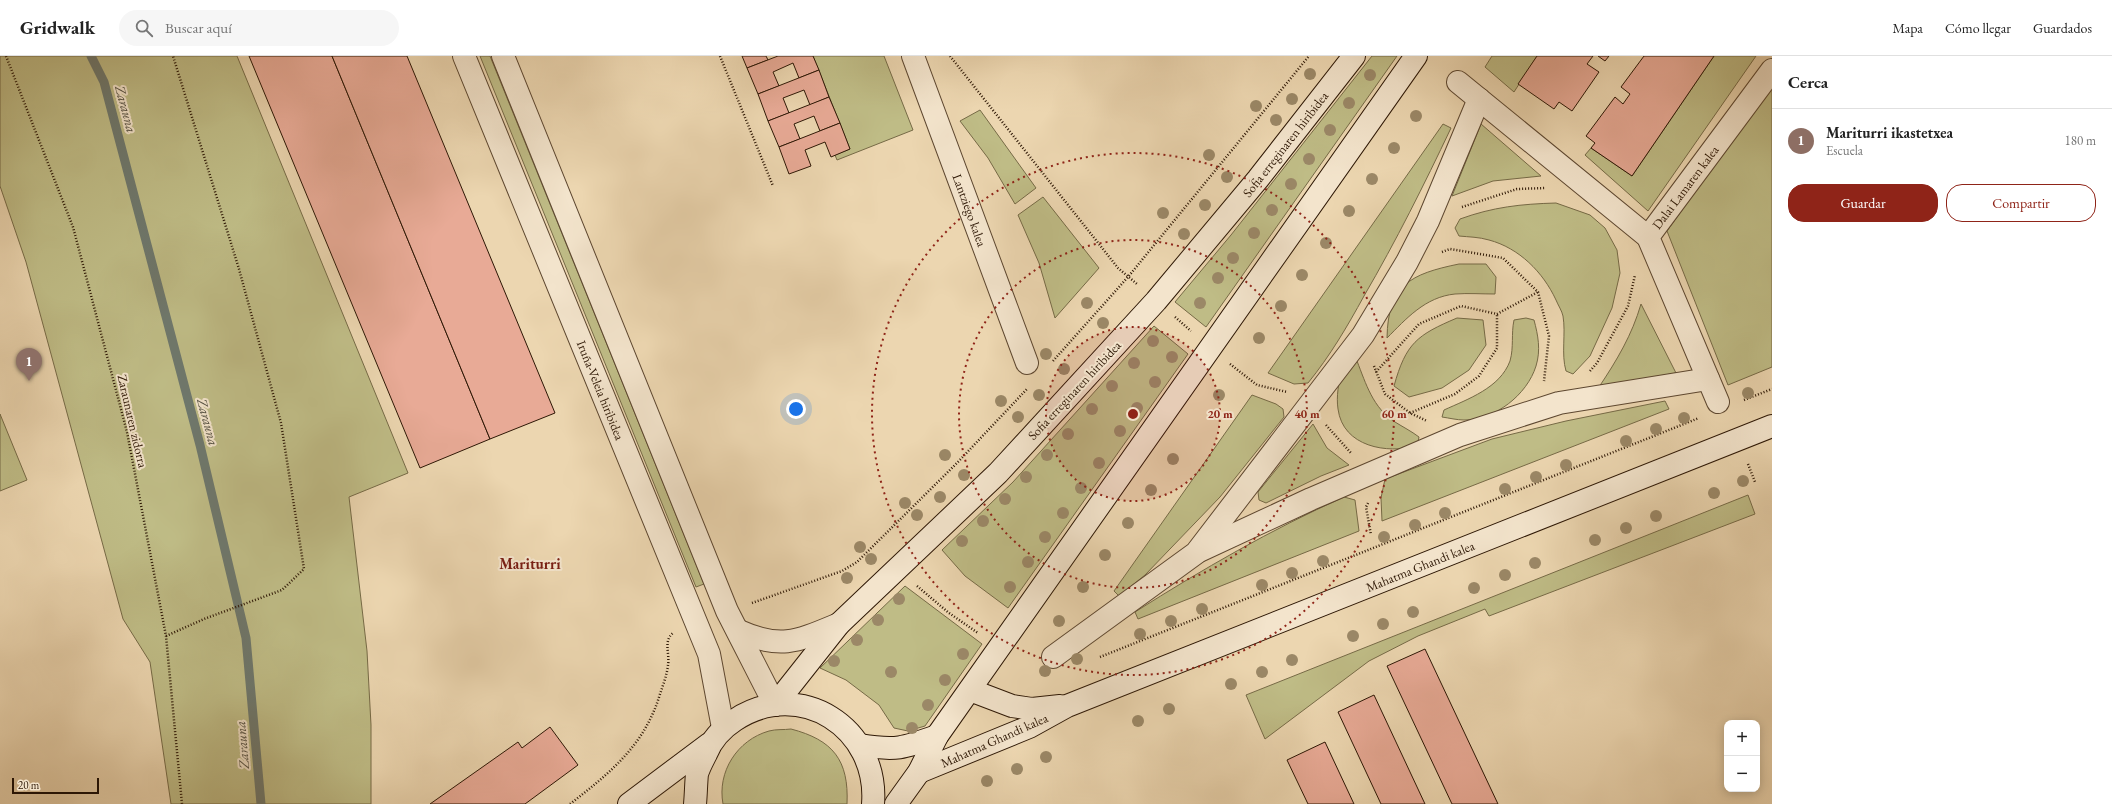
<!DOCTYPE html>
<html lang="es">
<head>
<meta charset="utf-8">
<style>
	body { margin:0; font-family:"EB Garamond",serif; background:#f6f6f6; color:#222 }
	.controls { position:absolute; right:12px; bottom:12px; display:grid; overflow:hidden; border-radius:8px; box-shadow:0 2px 10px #0003 }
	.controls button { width:36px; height:36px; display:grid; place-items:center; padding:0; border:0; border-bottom:1px solid #e0e0e0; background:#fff; color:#222; font:20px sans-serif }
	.scale { position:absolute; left:12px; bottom:10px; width:87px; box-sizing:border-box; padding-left:4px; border:2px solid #2d1705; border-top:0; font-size:11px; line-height:14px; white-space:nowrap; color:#2d1705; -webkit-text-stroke:3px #f3e4cc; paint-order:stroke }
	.you { position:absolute; left:796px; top:353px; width:14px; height:14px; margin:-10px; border:3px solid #fff; border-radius:50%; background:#1a73e8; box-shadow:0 0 0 6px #1a73e833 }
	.badge { display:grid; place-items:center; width:26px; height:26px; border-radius:50%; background:#8f2418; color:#fff; font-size:13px; font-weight:700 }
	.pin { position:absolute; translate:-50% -33px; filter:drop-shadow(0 1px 2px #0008) }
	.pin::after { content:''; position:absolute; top:21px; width:14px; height:12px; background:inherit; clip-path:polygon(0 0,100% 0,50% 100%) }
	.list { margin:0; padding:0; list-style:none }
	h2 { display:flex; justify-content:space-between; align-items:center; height:52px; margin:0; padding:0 16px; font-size:17px }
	h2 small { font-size:13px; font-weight:400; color:#767676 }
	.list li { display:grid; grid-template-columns:26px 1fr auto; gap:12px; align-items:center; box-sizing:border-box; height:64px; padding:0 16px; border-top:1px solid #e0e0e0 }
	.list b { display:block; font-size:15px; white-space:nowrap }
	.list p { margin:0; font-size:13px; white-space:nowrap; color:#767676 }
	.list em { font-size:13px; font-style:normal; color:#767676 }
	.actions { display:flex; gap:8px; padding:12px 16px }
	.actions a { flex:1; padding:9px 0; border:1px solid #8f2418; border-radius:16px; text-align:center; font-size:14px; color:#8f2418 }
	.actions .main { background:#8f2418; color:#fff }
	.icon { flex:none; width:22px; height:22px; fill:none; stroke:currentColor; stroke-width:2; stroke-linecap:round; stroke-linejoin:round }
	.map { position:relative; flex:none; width:1772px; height:748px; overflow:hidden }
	header { display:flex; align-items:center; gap:24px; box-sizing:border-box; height:56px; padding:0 20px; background:#fff; border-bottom:1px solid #e0e0e0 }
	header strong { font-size:19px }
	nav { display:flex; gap:22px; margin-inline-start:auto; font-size:14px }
	.search { width:280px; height:36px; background:#f6f6f6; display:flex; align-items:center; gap:10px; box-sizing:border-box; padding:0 14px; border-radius:22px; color:#767676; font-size:15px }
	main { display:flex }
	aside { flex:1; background:#fff }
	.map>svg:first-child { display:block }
	.green { fill:#bfbc86; stroke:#766a46 }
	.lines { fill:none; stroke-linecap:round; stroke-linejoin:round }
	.stream { stroke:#6e786d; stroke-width:9 }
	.building { fill:#e8aa96; stroke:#2d1705 }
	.street-casing { stroke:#5d4730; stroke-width:24 }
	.secondary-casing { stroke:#2d1705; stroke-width:24 }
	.path { stroke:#2d1705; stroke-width:2.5; stroke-dasharray:1 2; stroke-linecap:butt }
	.street { stroke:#f3e4cc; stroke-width:22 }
	.secondary { stroke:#f3e4cc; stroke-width:22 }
	.tree { fill:#9b8867 }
	.ring { fill:none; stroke:#8f2418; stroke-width:2; stroke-dasharray:2 4 }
	.labels { text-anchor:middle; stroke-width:4; stroke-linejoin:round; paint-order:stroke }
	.street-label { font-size:13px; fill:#2d1705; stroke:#f3e4cc }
	.water-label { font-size:14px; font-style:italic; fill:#534f42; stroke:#f3e4cc }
	.quarter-label { font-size:15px; font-weight:bold; fill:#7a1f14; stroke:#f3e4cc }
	.centre { fill:#8f2418; stroke:#f3e4cc; stroke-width:2 }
	.ring-label { font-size:12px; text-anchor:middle; font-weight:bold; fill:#8f2418; stroke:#f3e4cc; stroke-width:4; stroke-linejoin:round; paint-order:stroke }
</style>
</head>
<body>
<header>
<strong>Gridwalk</strong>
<div class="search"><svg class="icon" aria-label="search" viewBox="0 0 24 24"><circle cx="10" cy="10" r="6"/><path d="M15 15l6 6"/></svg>Buscar aquí</div>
<nav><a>Mapa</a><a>Cómo llegar</a><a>Guardados</a></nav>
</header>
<main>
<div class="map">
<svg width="1772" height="748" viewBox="0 0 1772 748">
	<rect width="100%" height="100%" fill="#ecd6b0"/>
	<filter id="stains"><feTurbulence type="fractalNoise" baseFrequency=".005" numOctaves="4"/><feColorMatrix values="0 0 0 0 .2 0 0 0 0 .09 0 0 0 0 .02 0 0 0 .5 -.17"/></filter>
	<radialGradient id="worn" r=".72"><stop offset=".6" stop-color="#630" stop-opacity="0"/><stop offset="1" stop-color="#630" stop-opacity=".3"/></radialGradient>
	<g class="green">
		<path d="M0,0h237l171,417 -59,24 18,154 4,74v79h-200l-21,-142 -27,-43 -97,-357 -26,-76z"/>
		<path d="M480,0h10l214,528 -8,3z"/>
		<path d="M813,0h71l29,74 -76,30 -2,-5 15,-6z"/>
		<path d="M1372,0h25l-191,271 -31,-25 56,-67z"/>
		<path d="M1492,0h45l-23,36 -29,-25z"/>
		<path d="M1714,0h42l-108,155 -63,-56 6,-7 41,28z"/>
		<path d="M1772,28v283l-44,18 -61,-154z"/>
		<path d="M980,54l56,78 -21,16 -27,-46 -28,-37z"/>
		<path d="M1443,68l8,4c-27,57 -55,113 -87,168 -17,31 -34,60 -56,87l-14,1 -26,-11z"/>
		<path d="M1481,68l60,52 -48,5 -41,15z"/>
		<path d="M1043,141l56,71 -44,50 -16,-55 -21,-48z"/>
		<path d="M1556,147l34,12 15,13 12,22 3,23 -8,35 -22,48 -17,18 -7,-3c-5,-17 0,-37 -3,-55 -1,-5 -5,-11 -7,-16 -13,-28 -37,-52 -67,-60 -10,-3 -20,-3 -30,-4l-4,-8 5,-9c33,-12 61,-15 96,-16z"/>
		<path d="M1459,208h27l10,13 -1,17c-13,0 -27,-1 -40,0 -30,3 -49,25 -68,44 1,-53 23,-64 72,-74z"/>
		<path d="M1641,248l35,69 -77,14c18,-27 33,-52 42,-83z"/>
		<path d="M1457,262l26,2 3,25 -17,25 -27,18 -33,9 -15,-11c12,-43 23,-51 63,-68z"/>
		<path d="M1526,262l8,2c4,15 7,30 2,46 -9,29 -41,54 -72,54 -7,0 -15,-2 -22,-3l2,-7c24,-11 56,-22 66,-49 4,-14 1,-27 4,-41z"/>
		<path d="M1154,270l34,28 -180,254 -43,-32 -23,-26 71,-68z"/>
		<path d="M1357,305c9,23 16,47 38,61 8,5 16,9 24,15l-2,9c-30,8 -74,1 -79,-37 -2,-13 1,-26 3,-40z"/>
		<path d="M1252,339l24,9 7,5 1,8 -64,80 -75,78 -26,21 -5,-5z"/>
		<path d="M1665,345l4,8 -287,112 -1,-23 4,-19 107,-40 74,-18z"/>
		<path d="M0,358l27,66 -27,11z"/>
		<path d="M1313,368l14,24 22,17 -28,11 -55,27 -7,-3 -1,-8z"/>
		<path d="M1748,439l7,19 -266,102 -4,-7 -67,27 -49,25 -104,78 -19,-44z"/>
		<path d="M1344,441l11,3 4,31 -221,88 -3,-7c68,-43 135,-82 209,-115z"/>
		<path d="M905,530l77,58 -57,82 -17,5 -14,-3 -15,-23 -33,-25 -26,-12z"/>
		<path d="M791,673c42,11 58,31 56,75h-124c-6,-32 14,-64 46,-73 7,-2 15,-1 22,-2z"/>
	</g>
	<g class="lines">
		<path class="stream" d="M91,0l13,26 96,363 46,193 15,166"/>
	</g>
	<g class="building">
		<path d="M249,0h83l158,383 -70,29z"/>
		<path d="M332,0h75l148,357 -65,26z"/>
		<path d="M742,0h24l2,4 -21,8z"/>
		<path d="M778,0h35l6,14 -20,8 -6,-15 -20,9 6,14 -21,8 -11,-26z"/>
		<path d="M1593,0l-6,8 12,8 -27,39 -13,-9 -5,7 -36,-25 19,-28z"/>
		<path d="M1598,0h11l-4,5z"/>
		<path d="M1644,0h70l-82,120 -41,-28 4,-5 -9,-7 29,-39 8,7 7,-10 -9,-7z"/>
		<path d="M819,14l10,27 -19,8 -6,-15 -21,8 6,15 -21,8 -10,-27z"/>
		<path d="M829,41l11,26 -20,8 -6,-15 -20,8 6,15 -21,8 -11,-26z"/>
		<path d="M840,67l10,26 -19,8 -6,-15 -20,8 6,16 -22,8 -10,-27z"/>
		<path d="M1425,593l73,155h-46l-65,-138z"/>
		<path d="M1374,639l51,109h-44l-43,-92z"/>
		<path d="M550,671l28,38 -53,39h-95l88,-62 4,6z"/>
		<path d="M1325,686l29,62h-46l-21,-44z"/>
	</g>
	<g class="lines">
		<g class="street-casing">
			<g id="street">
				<path d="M464,0l245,598 14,74"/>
				<path d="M503,0l224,555 48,94"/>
				<path d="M913,0l114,307"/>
				<path d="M1458,26l190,155"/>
				<path d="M1718,346l-70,-165 124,-167"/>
				<path d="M1199,495l112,-52 149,-64 99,-32 149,-24"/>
				<path d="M739,575c42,19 59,10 100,-7"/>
				<path d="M1053,601l143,-104 167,-218 44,-73 21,-41 51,-122"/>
			</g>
		</g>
		<g class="secondary-casing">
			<g id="secondary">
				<path d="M970,634l42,16 20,3 28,-3"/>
				<path d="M775,649l64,-81 159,-151 158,-172 102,-122 96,-123"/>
				<path d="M860,689c36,6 44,3 77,-9"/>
				<path d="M919,716l110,-45 38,-21 705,-280"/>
				<path d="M629,748l80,-60"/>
				<path d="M695,748c1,-10 1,-21 2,-30 2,-7 6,-14 9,-20 6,-15 15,-25 29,-34 65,-43 144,8 138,84"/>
				<path d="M896,748l23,-32 18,-36 479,-680"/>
			</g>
		</g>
		<g class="path">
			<path d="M6,0l67,171 54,205 39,204 16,168"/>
			<path d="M720,0l53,130"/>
			<path d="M950,0l168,212 19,16"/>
			<path d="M1462,151l55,-18 29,-1"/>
			<path d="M1442,196l8,-3 53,9 35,34 11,44 -5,45"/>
			<path d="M1175,261l16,14"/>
			<path d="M1053,305l75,-84 181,-221"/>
			<path d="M1230,308l27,21 30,7"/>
			<path d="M1374,310l11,28 25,19 17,8"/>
			<path d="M1590,315l7,-8 31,-57 7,-31"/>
			<path d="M1376,316l43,-48 42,-18 36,8 41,-22"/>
			<path d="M1744,344l28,-11"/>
			<path d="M1410,357l45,-19 24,-18 18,-28v-34"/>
			<path d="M1326,369l25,28"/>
			<path d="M1748,408l7,18"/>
			<path d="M1368,447l-2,4 5,28"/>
			<path d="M917,530l32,27 29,20"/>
			<path d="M752,547l90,-32 15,-9 100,-99 70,-74"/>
			<path d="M166,580l38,-17 78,-29 22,-21 -23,-146 -42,-154 -66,-213"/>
			<path d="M1100,601l599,-239"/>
			<path d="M570,748c40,-31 75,-59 90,-110 3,-9 7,-19 8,-29 2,-11 -5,-24 5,-32"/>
		</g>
		<use href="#street" class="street"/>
		<use href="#secondary" class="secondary"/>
	</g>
	<g class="tree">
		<circle cx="1310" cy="18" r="6"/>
		<circle cx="1370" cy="19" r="6"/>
		<circle cx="1292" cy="43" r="6"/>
		<circle cx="1349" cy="47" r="6"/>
		<circle cx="1256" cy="50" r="6"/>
		<circle cx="1416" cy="60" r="6"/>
		<circle cx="1276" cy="64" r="6"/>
		<circle cx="1330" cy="74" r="6"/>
		<circle cx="1394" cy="92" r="6"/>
		<circle cx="1209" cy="99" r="6"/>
		<circle cx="1309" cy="103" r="6"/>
		<circle cx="1227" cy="121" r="6"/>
		<circle cx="1372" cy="123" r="6"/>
		<circle cx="1291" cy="128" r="6"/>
		<circle cx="1205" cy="149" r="6"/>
		<circle cx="1272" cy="154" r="6"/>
		<circle cx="1349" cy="155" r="6"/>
		<circle cx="1163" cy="157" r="6"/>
		<circle cx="1254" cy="177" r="6"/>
		<circle cx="1184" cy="178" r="6"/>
		<circle cx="1326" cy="187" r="6"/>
		<circle cx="1233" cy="202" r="6"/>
		<circle cx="1302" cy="219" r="6"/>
		<circle cx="1218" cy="222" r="6"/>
		<circle cx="1087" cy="247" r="6"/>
		<circle cx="1200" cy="247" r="6"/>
		<circle cx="1281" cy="250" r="6"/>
		<circle cx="1103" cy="267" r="6"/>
		<circle cx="1259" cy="282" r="6"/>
		<circle cx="1153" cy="285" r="6"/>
		<circle cx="1046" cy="298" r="6"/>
		<circle cx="1172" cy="301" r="6"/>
		<circle cx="1134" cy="307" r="6"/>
		<circle cx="1064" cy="313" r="6"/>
		<circle cx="1155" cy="326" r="6"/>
		<circle cx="1112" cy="330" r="6"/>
		<circle cx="1748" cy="337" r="6"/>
		<circle cx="1039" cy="339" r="6"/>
		<circle cx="1219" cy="339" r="6"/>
		<circle cx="1001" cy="345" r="6"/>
		<circle cx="1137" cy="352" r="6"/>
		<circle cx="1092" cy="353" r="6"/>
		<circle cx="1018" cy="361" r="6"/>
		<circle cx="1684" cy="362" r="6"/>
		<circle cx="1656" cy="373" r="6"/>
		<circle cx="1120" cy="375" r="6"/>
		<circle cx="1068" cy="378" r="6"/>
		<circle cx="1626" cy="385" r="6"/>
		<circle cx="945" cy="399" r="6"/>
		<circle cx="1047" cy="399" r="6"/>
		<circle cx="1173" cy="403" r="6"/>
		<circle cx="1099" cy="407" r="6"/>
		<circle cx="1566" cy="409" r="6"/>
		<circle cx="964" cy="419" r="6"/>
		<circle cx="1026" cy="421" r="6"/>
		<circle cx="1536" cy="421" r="6"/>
		<circle cx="1743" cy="425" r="6"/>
		<circle cx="1081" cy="432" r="6"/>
		<circle cx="1505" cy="433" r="6"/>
		<circle cx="1151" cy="434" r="6"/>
		<circle cx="1714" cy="437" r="6"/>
		<circle cx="940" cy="441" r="6"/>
		<circle cx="1005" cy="443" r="6"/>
		<circle cx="905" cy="447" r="6"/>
		<circle cx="1063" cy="457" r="6"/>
		<circle cx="1445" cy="457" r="6"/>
		<circle cx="917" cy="459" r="6"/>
		<circle cx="1656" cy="460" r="6"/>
		<circle cx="983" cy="465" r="6"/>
		<circle cx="1128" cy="467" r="6"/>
		<circle cx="1415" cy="469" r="6"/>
		<circle cx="1626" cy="472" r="6"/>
		<circle cx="1045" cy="481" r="6"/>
		<circle cx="1384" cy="481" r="6"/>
		<circle cx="1595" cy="484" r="6"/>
		<circle cx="962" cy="485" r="6"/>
		<circle cx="860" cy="491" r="6"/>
		<circle cx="1105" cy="499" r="6"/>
		<circle cx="871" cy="503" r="6"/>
		<circle cx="1323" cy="505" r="6"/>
		<circle cx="1028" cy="506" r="6"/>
		<circle cx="1535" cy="507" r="6"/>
		<circle cx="1292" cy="517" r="6"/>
		<circle cx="1505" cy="519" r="6"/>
		<circle cx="847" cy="522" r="6"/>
		<circle cx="1262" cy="529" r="6"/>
		<circle cx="1010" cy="531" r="6"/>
		<circle cx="1083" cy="531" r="6"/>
		<circle cx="1474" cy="532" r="6"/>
		<circle cx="899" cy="543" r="6"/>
		<circle cx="1202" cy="553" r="6"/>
		<circle cx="1413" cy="556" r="6"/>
		<circle cx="878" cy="564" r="6"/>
		<circle cx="1059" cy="565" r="6"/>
		<circle cx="1171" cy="565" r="6"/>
		<circle cx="1383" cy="568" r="6"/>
		<circle cx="1140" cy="578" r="6"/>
		<circle cx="1353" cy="580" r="6"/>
		<circle cx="857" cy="584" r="6"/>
		<circle cx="963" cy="598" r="6"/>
		<circle cx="1077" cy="603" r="6"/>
		<circle cx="1292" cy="604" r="6"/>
		<circle cx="834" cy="605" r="6"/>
		<circle cx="1045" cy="615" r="6"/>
		<circle cx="891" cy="616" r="6"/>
		<circle cx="1262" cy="616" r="6"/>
		<circle cx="945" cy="624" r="6"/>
		<circle cx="1231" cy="628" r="6"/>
		<circle cx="928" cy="649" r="6"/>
		<circle cx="1169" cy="653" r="6"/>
		<circle cx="1138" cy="665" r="6"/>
		<circle cx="912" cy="672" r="6"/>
		<circle cx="1046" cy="701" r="6"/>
		<circle cx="1017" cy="713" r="6"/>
		<circle cx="987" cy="725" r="6"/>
	</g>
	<circle cx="1133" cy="358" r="87" fill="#8f2418" fill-opacity=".12"/>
	<g class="ring">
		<circle cx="1133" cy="358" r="87"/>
		<circle cx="1133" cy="358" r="174"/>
		<circle cx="1133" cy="358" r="261"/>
	</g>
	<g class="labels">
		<g class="street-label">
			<text transform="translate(1285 88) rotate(-52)" y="5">Sofia erreginaren hiribidea</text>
			<text transform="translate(1685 131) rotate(-53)" y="5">Dalai Lamaren kalea</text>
			<text transform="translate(970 154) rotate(70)" y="5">Lantziego kalea</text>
			<text transform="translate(601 334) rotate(68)" y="5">Iruña-Veleia hiribidea</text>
			<text transform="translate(1074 334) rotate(-47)" y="5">Sofia erreginaren hiribidea</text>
			<text transform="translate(133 365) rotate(77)" y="5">Zaraunaren zidorra</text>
			<text transform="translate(1420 510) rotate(-22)" y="5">Mahatma Ghandi kalea</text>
			<text transform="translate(994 684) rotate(-24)" y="5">Mahatma Ghandi kalea</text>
		</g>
		<g class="water-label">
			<text transform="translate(126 53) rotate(75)" y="5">Zarauna</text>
			<text transform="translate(208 366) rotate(75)" y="5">Zarauna</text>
			<text transform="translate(242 689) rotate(-95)" y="5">Zarauna</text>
		</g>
		<g class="quarter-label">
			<text x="530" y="513">Mariturri</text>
		</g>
	</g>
	<circle cx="1133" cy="358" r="6" class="centre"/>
	<g class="ring-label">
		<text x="1220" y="362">20 m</text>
		<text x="1307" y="362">40 m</text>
		<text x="1394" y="362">60 m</text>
	</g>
	<rect width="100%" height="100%" filter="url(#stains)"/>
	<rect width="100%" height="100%" fill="url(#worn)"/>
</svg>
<div class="controls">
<button>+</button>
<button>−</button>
</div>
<div class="scale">20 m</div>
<div class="you"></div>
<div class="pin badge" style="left:29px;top:325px;background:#8d6e63">1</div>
</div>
<aside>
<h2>Cerca<small></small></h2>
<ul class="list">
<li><span class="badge" style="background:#8d6e63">1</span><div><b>Mariturri ikastetxea</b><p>Escuela</p></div><em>180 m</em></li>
</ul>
<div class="actions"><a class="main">Guardar</a><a>Compartir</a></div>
</aside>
</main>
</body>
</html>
